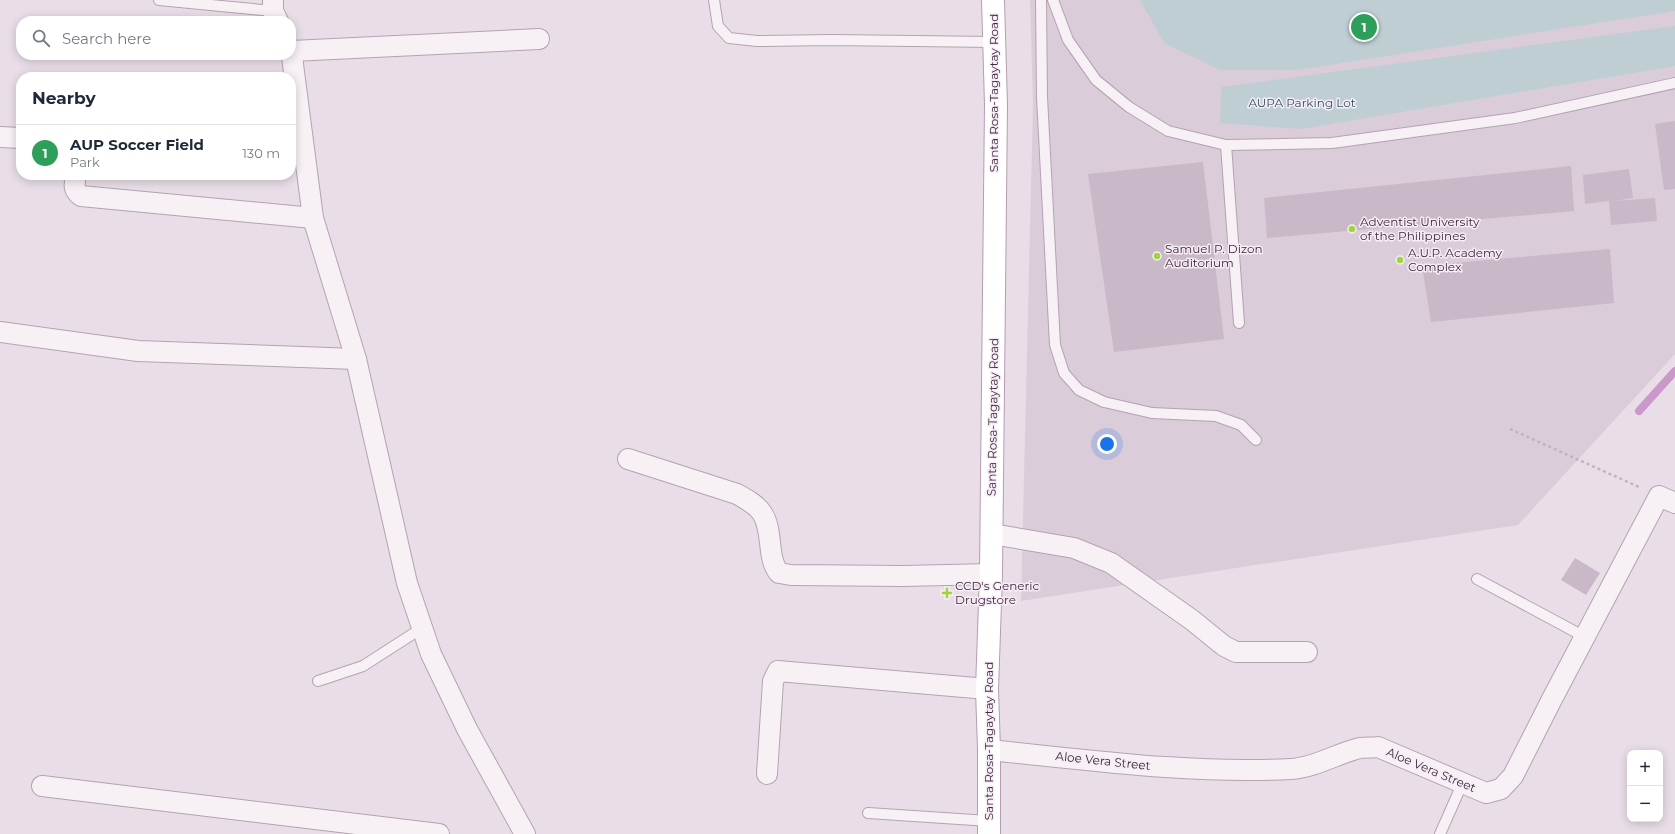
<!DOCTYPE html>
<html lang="en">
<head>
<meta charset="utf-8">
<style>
	body { margin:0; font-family:Montserrat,sans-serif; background:#f6f6f7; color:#1f2937 }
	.controls { position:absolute; right:12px; bottom:12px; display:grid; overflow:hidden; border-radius:8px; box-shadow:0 2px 10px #0003 }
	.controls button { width:36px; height:36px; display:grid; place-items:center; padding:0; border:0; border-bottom:1px solid #e0e1e3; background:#fff; color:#1f2937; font:20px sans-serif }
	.you { position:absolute; left:1107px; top:444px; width:14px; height:14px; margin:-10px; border:3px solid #fff; border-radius:50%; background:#1a73e8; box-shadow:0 0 0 6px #1a73e833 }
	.badge { display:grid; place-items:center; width:26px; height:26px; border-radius:50%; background:#5a763a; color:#fff; font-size:13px; font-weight:700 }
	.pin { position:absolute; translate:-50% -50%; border:2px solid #fff; box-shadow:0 1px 4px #0006 }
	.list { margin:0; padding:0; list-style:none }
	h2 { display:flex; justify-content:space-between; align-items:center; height:52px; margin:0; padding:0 16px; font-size:17px }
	h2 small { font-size:13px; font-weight:400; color:#747a83 }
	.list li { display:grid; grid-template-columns:26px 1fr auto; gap:12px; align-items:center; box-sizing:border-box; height:56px; padding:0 16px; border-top:1px solid #e0e1e3 }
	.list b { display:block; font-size:15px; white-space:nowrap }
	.list p { margin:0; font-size:13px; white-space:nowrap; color:#747a83 }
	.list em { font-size:13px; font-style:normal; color:#747a83 }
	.icon { flex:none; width:22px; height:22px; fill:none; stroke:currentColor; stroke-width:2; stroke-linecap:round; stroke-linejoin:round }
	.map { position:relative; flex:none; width:1675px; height:834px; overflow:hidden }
	.search { position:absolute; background:#fff; box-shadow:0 2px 10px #0003; left:16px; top:16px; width:280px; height:44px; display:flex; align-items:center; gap:10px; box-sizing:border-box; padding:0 14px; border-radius:16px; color:#747a83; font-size:15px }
	.panel { position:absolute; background:#fff; box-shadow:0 2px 10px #0003; left:16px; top:72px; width:280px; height:108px; border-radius:16px }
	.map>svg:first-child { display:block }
	.built { fill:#dbccd9 }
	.green { fill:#bfced3 }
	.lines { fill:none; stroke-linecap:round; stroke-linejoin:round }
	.stream { stroke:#cb98ca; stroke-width:8 }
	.building { fill:#c9b8c7 }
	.service-casing { stroke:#b3a3b1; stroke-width:12 }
	.minor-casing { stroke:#b3a3b1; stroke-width:22 }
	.primary-casing { stroke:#b59db3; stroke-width:24 }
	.path { stroke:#c0b4be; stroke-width:2.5; stroke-dasharray:3 3; stroke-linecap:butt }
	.service { stroke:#f7f1f6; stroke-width:10 }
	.minor { stroke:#f7f1f6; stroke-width:20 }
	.primary { stroke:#fff; stroke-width:22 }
	.poi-dot { fill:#a1d43d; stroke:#f6eef6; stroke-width:1.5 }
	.labels { text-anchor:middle; stroke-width:3; stroke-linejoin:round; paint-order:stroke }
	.street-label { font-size:12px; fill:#40273d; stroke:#f6eef6 }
	.park-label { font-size:12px; fill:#33505d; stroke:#f6eef6 }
	.poi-label { font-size:12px; fill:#40273d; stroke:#f6eef6; text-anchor:start }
</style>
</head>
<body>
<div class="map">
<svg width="1675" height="834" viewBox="0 0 1675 834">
	<rect width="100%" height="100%" fill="#e9dee8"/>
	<path class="built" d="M1030,0h645v354l-157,171 -497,76 12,-497z"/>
	<g class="green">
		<path d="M1140,0h535v11l-378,59h-77l-56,-27z"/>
		<path d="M1675,26v40l-374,63 -81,-6 1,-36z"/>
	</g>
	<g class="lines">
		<path class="stream" d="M1639,411l36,-40"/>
	</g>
	<g class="building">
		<path d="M1675,121v68l-11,1 -9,-66z"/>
		<path d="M1203,162l21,177 -110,13 -26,-178z"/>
		<path d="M1571,166l3,45 -307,27 -3,-40z"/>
		<path d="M1629,169l4,29 -19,3 41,-3 2,23 -46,4 -2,-24 -24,3 -2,-29z"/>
		<path d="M1610,249l4,54 -183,19 -9,-56z"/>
		<path d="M1575,558l25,15 -14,22 -25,-15z"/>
	</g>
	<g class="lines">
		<g class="service-casing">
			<g id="service">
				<path d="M159,0l114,11"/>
				<path d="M714,0l4,26 11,12 28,3 75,-1 162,2"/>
				<path d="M1041,0l1,97 13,248 9,28 15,17 25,12 48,11 64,3 25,9 15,15"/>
				<path d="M1053,0l15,40 28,40 33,27 39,24 58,14 106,-2 183,-25 160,-35"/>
				<path d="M1226,145l13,178"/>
				<path d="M1477,579l108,58"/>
				<path d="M318,681l45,-15 59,-38"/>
				<path d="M868,813l121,8"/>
				<path d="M1440,834l23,-52"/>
			</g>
		</g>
		<g class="minor-casing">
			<g id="minor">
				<path d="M273,0v11l5,10"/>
				<path d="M291,49l22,169 43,141 51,224 24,71 36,75 58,105"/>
				<path d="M292,51l247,-12"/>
				<path d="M0,137l21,1"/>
				<path d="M76,175c-2,10 -3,15 5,21l232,22"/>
				<path d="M0,332l138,19 218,8"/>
				<path d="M628,459l109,35c9,5 20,11 25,19 12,18 4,44 17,60l12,2 112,1 88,-2"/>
				<path d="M992,534l82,14 37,15 81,57 32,26 12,6h71"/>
				<path d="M989,750c100,10 201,24 302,19 23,-1 47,-16 69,-21 6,-1 13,0 18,-1l108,46 15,-4 12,-13 39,-77 107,-203 16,7"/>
				<path d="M767,774l6,-93 5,-10 209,18"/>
				<path d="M42,786l397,48"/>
			</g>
		</g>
		<g class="primary-casing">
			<path id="primary" d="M989,834v-84l-2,-61 4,-115 5,-469 -3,-105"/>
		</g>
		<path class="path" d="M1510,429l129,58"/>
		<use href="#service" class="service"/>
		<use href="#minor" class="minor"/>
		<use href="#primary" class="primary"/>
	</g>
	<g class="poi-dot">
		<circle cx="1352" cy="229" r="4"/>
		<circle cx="1157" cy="256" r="4"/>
		<circle cx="1400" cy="260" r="4"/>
		<path d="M945 587h4v4h4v4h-4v4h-4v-4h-4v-4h4z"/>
	</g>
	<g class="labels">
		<g class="street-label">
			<text transform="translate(994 93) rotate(-90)" y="4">Santa Rosa-Tagaytay Road</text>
			<text transform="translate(993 417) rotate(-89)" y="4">Santa Rosa-Tagaytay Road</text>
			<text transform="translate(989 741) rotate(-90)" y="4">Santa Rosa-Tagaytay Road</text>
			<text transform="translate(1103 761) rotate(6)" y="4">Aloe Vera Street</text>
			<text transform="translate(1431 770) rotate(23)" y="4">Aloe Vera Street</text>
		</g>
		<g class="park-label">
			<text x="1302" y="107">AUPA Parking Lot</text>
		</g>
		<g class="poi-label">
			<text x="1360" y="226">Adventist University<tspan x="1360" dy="14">of the Philippines</tspan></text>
			<text x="1165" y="253">Samuel P. Dizon<tspan x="1165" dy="14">Auditorium</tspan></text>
			<text x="1408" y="257">A.U.P. Academy<tspan x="1408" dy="14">Complex</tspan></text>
			<text x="955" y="590">CCD's Generic<tspan x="955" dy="14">Drugstore</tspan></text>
		</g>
	</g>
</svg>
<div class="controls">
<button>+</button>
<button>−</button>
</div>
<div class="you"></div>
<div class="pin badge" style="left:1364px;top:27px;background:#2e9e5b">1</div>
<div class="search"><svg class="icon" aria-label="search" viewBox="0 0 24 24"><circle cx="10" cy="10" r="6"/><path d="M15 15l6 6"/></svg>Search here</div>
<section class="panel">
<h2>Nearby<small></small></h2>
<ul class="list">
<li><span class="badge" style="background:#2e9e5b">1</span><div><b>AUP Soccer Field</b><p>Park</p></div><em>130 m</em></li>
</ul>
</section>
</div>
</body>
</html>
